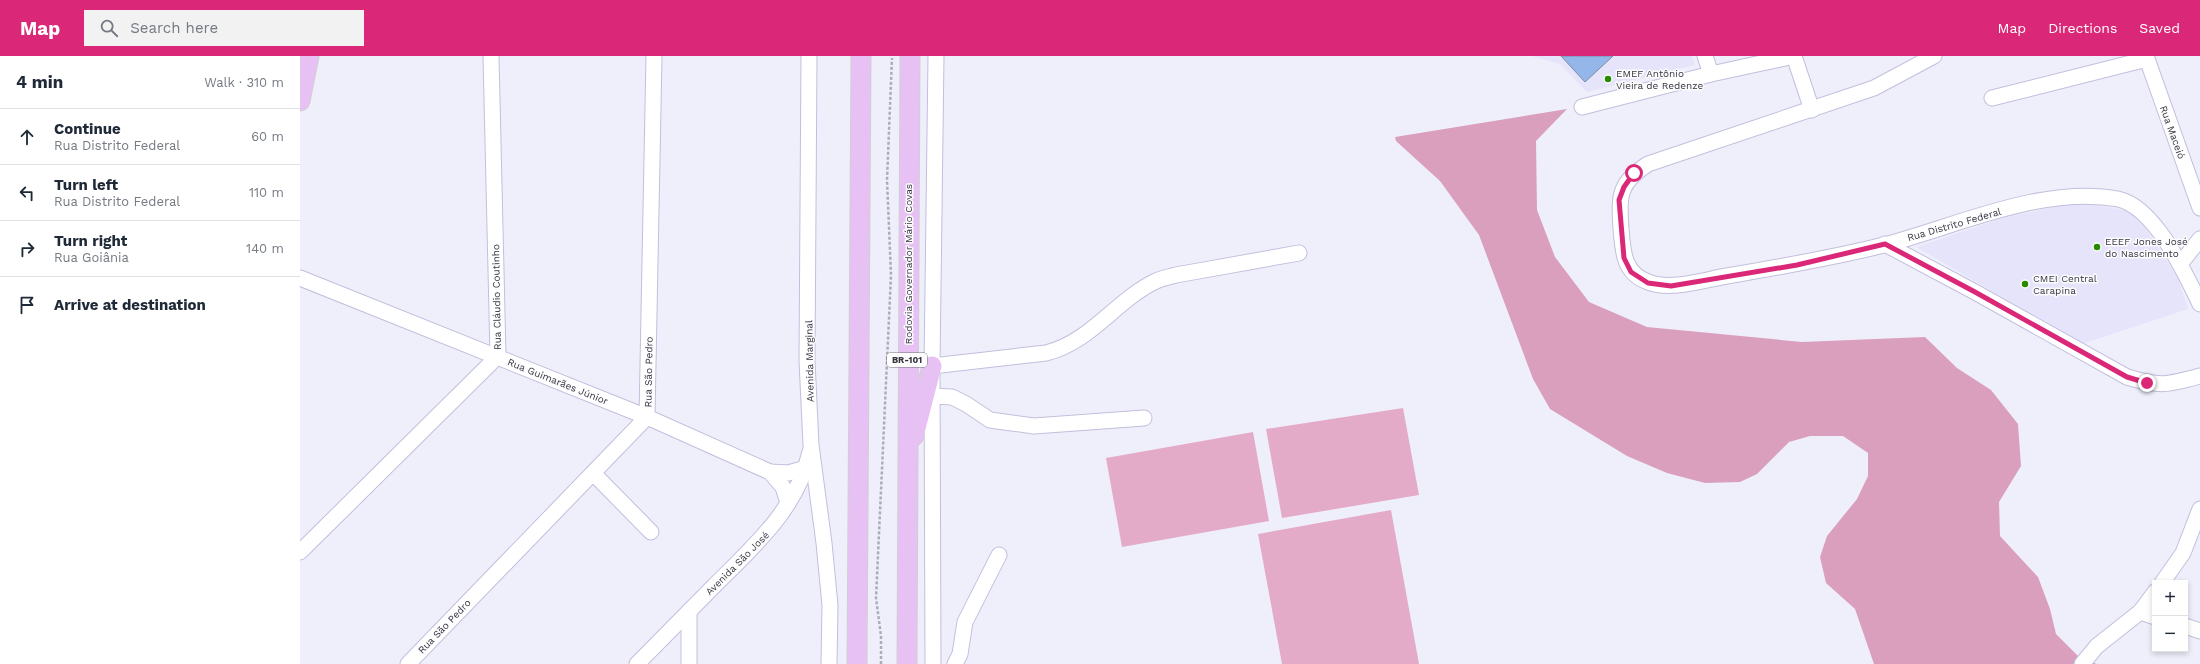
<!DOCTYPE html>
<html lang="en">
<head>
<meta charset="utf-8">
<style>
	body { margin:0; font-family:"Work Sans",sans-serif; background:#f2f2f3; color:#1f2937 }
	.controls { position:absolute; right:12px; bottom:12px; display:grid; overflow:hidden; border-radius:0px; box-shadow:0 2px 6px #0003 }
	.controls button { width:36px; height:36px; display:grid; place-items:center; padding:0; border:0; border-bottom:1px solid #e0e1e3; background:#fff; color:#1f2937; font:20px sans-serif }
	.stop { position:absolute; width:12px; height:12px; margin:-9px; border:3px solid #db2777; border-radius:50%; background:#fff }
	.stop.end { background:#db2777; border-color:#fff; box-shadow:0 1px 4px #0008 }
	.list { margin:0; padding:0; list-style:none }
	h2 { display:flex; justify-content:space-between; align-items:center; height:52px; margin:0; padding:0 16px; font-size:17px }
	h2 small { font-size:13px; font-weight:400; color:#747a83 }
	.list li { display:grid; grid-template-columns:26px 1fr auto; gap:12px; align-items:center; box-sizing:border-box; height:56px; padding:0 16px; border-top:1px solid #e0e1e3 }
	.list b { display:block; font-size:15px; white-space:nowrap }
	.list p { margin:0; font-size:13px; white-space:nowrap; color:#747a83 }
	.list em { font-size:13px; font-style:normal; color:#747a83 }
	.icon { flex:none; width:22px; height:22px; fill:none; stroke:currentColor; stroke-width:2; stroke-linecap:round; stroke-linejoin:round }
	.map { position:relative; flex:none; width:1900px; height:608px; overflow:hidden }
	header { display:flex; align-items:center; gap:24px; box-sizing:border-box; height:56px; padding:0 20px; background:#db2777; color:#fff }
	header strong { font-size:19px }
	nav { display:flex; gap:22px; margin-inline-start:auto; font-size:14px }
	.search { width:280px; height:36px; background:#f2f2f3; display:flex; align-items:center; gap:10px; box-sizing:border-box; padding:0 14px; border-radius:0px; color:#747a83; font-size:15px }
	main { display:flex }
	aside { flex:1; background:#fff }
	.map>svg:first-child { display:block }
	.built { fill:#e5e4fb }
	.green { fill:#e3abc7 }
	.forest { fill:#da9fbc }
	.building { fill:#95b6e8; stroke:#7a8ba4 }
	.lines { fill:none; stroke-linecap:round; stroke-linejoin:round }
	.minor-casing { stroke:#c1bfdd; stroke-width:17 }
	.major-casing { stroke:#cfcfd2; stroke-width:21 }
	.path { stroke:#acacb8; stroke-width:2.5; stroke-dasharray:3 2; stroke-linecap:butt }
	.minor { stroke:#fff; stroke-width:15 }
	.major { stroke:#e8c1f4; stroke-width:19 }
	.route { stroke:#db2777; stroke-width:5 }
	.poi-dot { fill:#278a00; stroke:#fdfdfd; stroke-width:1.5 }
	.labels { text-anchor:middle; stroke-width:3; stroke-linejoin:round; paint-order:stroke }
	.shield { fill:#fdfdfd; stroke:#72717a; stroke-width:1 }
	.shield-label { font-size:9px; font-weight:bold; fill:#363542 }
	.poi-label { font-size:10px; fill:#363542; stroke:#fdfdfd; text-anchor:start }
	.street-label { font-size:10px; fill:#363542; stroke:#fdfdfd }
</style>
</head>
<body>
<header>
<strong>Map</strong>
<div class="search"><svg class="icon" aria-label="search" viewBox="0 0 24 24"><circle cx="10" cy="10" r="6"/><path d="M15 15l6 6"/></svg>Search here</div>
<nav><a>Map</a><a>Directions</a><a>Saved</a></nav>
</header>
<main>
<aside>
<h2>4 min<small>Walk · 310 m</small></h2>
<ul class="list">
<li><svg class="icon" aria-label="ahead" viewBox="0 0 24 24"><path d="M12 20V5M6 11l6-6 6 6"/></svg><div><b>Continue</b><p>Rua Distrito Federal</p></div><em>60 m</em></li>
<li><svg class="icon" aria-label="left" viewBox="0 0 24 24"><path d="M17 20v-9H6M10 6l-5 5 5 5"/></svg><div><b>Turn left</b><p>Rua Distrito Federal</p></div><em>110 m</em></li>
<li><svg class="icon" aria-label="right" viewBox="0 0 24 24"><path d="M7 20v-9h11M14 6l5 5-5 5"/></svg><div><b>Turn right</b><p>Rua Goiânia</p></div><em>140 m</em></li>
<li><svg class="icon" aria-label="arrive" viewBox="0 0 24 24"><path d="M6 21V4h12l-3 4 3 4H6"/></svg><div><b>Arrive at destination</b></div></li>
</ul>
</aside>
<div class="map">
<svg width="1900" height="608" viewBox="0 0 1900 608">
	<rect width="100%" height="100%" fill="#efeffb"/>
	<g class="built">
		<path d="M1232,0h160l3,9 -108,27 -27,-28z"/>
		<path d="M1778,146l57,10 43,66 10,31 -109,36 -37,-25 -126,-73 90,-30z"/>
	</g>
	<g class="green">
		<path d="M1103,352l16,87 -137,23 -16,-89z"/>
		<path d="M953,376l16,89 -147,26 -16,-89z"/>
		<path d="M1091,454l28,154h-137l-24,-130z"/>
	</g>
	<path class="forest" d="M1267,53l-31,32 1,69 18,47 34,45 58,25 155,15 123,-5 32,31 34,22 27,34 3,42 -22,36 1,34 38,41 12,32 6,25 25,25 16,5h-223l-19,-55 -29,-26 -6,-26 7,-21 30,-37 11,-23v-23l-25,-17h-33l-21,6 -32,32 -17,8 -35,1 -38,-10 -40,-17 -77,-47 -17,-30 -54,-144 -39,-54 -44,-40 -1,-4z"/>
	<path class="building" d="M1261,0h52l-28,26z"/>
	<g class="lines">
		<g class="minor-casing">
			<g id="minor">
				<path d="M509,0l-2,305 4,84 13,98 6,62 -1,59"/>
				<path d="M1405,0l6,18"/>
				<path d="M1494,0l18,54"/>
				<path d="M1634,0l-60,32 -226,76c-30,19 -29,32 -27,65 2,22 2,44 27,53 23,9 55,-2 79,-6 53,-9 105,-18 157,-31 73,-19 159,-60 234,-46 37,8 67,74 82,105"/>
				<path d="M1846,0l54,152"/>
				<path d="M1692,42l155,-39"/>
				<path d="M1282,51l129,-33 83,-18"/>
				<path d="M1585,188l90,48 152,85c33,10 41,8 73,-1"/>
				<path d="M1880,208l20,-25"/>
				<path d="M0,222l347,139 123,55 13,15 5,16"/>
				<path d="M632,310l114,-13c45,-11 70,-53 110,-72 6,-3 13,-4 20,-6l123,-22"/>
				<path d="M632,340l20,1 14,7 24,16 44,6 110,-8"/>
				<path d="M470,416l18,1 18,-5"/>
				<path d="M293,417l58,59"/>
				<path d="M0,496l198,-196 -7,-300"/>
				<path d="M1862,527l21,-30 17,-44"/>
				<path d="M389,555v53"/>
				<path d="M1840,556l15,5"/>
				<path d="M1885,570l15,5"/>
				<path d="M108,608l239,-247 7,-361"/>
				<path d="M337,608c26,-26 51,-52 77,-78 40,-40 83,-77 96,-134"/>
				<path d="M633,608l-1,-298 4,-310"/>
				<path d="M655,608l5,-10 5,-32 34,-67"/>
				<path d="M1782,608l15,-18 43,-34 15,-20"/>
			</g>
		</g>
		<g class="major-casing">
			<g id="major">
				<path d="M0,45l9,-45"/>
				<path d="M614,380l18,-70"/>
				<path d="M557,608l4,-608"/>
				<path d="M607,608l3,-608"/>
			</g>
		</g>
		<path class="path" d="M581,608v-28l-5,-38 15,-323 -4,-95 5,-122"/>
		<use href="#minor" class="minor"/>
		<use href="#major" class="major"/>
	</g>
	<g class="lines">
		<path class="route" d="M1334,117l-10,14 -5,13 5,58 7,14 17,11 23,3 126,-21 88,-21 90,48 152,85 20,6"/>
	</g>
	<g class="poi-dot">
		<circle cx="1308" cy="23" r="4"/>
		<circle cx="1797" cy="191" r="4"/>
		<circle cx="1725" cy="228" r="4"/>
	</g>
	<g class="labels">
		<rect class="shield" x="587" y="297" width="40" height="14" rx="3"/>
		<g class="shield-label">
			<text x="607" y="307">BR-101</text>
		</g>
		<g class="poi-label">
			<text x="1316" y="21">EMEF Antônio<tspan x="1316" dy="12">Vieira de Redenze</tspan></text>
			<text x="1805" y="189">EEEF Jones José<tspan x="1805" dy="12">do Nascimento</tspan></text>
			<text x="1733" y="226">CMEI Central<tspan x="1733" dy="12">Carapina</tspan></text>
		</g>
		<g class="street-label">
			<text transform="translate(1873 76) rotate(70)" y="4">Rua Maceió</text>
			<text transform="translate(1654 168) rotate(-16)" y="4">Rua Distrito Federal</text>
			<text transform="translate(608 208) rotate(-90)" y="4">Rodovia Governador Mário Covas</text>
			<text transform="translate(196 241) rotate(-91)" y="4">Rua Cláudio Coutinho</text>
			<text transform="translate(509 305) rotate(-91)" y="4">Avenida Marginal</text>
			<text transform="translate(348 316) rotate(-89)" y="4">Rua São Pedro</text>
			<text transform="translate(258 325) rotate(22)" y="4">Rua Guimarães Júnior</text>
			<text transform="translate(437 507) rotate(-45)" y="4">Avenida São José</text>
			<text transform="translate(144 570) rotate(-46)" y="4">Rua São Pedro</text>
		</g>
	</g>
</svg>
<div class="controls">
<button>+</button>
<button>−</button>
</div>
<div class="stop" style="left:1334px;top:117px"></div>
<div class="stop end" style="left:1847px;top:327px"></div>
</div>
</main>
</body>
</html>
